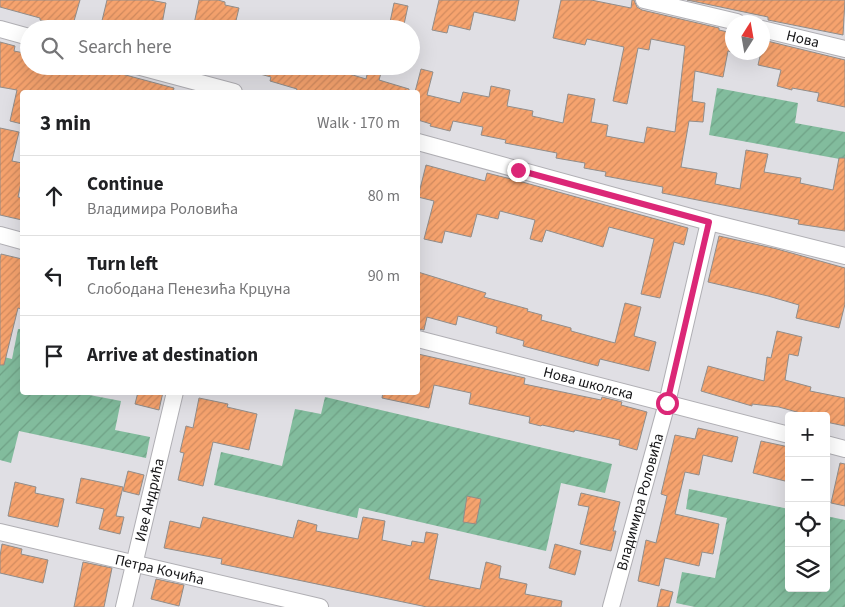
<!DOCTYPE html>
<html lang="en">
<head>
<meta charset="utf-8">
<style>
	body { margin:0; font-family:"Source Sans 3",sans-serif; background:#f2f2f2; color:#202124 }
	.controls { position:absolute; right:15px; bottom:15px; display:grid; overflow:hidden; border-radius:5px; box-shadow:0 5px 20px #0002 }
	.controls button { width:45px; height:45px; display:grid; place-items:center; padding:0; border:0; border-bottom:1px solid #e0e0e0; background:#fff; color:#202124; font:25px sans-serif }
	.compass { position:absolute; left:725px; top:15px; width:45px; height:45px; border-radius:50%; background:#fff; box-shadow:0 5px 20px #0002; rotate:11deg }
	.stop { position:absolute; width:15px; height:15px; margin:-11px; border:4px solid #db2777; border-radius:50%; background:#fff }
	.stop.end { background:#db2777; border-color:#fff; box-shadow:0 1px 5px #0008 }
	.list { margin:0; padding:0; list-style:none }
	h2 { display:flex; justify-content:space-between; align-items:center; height:65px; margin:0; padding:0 20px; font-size:21px }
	h2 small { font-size:16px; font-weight:400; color:#757577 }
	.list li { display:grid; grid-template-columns:32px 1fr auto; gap:15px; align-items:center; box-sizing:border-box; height:80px; padding:0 20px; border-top:1px solid #e0e0e0 }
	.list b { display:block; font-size:19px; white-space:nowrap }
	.list p { margin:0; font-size:16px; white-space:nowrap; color:#757577 }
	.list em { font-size:16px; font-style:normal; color:#757577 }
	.icon { flex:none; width:28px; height:28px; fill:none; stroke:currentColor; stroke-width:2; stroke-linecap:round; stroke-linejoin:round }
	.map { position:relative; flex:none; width:845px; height:607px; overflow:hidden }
	.search { position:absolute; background:#fff; box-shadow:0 5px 20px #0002; left:20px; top:20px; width:400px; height:55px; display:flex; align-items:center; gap:12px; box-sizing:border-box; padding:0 18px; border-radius:28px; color:#757577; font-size:19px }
	.panel { position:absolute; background:#fff; box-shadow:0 5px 20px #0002; left:20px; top:90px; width:400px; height:305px; border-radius:5px }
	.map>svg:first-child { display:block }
	.garden { fill:url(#garden-furrows) }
	.building { fill:url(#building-hatch); stroke:#918d8a }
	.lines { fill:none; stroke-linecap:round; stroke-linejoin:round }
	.street-casing { stroke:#b0afb4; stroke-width:18 }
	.street { stroke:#fff; stroke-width:16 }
	.route { stroke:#db2777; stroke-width:6 }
	.labels { text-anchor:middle; stroke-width:5; stroke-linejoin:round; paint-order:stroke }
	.street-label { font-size:15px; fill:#151517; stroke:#edecf1 }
</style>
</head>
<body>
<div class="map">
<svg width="845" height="607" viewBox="0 0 845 607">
	<defs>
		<pattern id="garden-furrows" width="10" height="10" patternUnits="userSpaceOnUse" patternTransform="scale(1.25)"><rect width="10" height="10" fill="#82bc9d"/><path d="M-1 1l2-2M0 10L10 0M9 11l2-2" fill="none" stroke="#6fa186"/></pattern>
		<pattern id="building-hatch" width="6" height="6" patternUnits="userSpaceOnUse" patternTransform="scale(1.25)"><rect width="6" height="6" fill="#f6a36e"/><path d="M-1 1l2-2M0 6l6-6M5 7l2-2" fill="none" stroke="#d28b5f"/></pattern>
	</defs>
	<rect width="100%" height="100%" fill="#e0dfe4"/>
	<g class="garden">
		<path d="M717,88l81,15 -3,20 50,9v28l-136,-25z"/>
		<path d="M18,329h4v63l57,1 42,8 -6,29 35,7 -4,21 -127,-27 -8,32 -11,-3v-104l12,3z"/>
		<path d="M325,397l287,67 -7,29 -44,-10 -15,68 -187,-43 -2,10 -143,-33 7,-33 61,14 13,-57 26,5z"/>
		<path d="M689,489l100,20v79h37v-72l19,4v87h-150l-19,-4 6,-31 33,6 12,-60 -41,-9z"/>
	</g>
	<g class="building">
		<path d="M0,0h80l-8,28 -32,-8v-2l-40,-11z"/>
		<path d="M107,0h43l16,3 -5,26h-61z"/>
		<path d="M199,0h19l7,2v3l14,3 -5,21h-41z"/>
		<path d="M439,0h80l-4,21 -41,-9 -4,18 -21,-5 -2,8 -15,-3z"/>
		<path d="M561,0h30l40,8 1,-8h2l3,7 5,3 77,18v2l13,3v19l-4,-1 -5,26 -28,-6 -3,30 13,2 -2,19 -14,-1 -8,46 36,6 -2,11 25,5 6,-39 22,4 -4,18 37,6 -1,5 33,7 6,-32h6v73l-47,-7 1,-4 -137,-27 1,-6 -58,-11 1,-4 -22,-4 1,-5 -29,-5 1,-5 -52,-10 1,-3 -25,-5 2,-8 -30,-6 -3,10 -20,-5 1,-2 -13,-4v-28h-3l6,-23 12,3 -6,23 33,8 3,-11 26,5 2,-11 19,4 -3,16 26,5 -1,5 31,7 5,-29 27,5 -4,23 17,3 -2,11 38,7 3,-16 28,5 10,-86 -34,-7 -2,11 -11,-2 -11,56 -14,-3 11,-54 -37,-8 -2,6 -32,-7z"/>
		<path d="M687,0h158l-2,35 -75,-15v-3z"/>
		<path d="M394,3l14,3 -5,23 -14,-2z"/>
		<path d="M763,40l82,20v47l-28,-6 2,-8 -27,-5v2l-15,-4 4,-16 -23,-5 3,-13h1z"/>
		<path d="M0,42l15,4 -1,5 15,3v12h63l82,22 -1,4h-151v32l-12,-3 7,-31 -17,-3z"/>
		<path d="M246,66h77l43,13 3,-13h14l-4,14 30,9v3h-113l1,-3 -27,-8 1,-4 -26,-7z"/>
		<path d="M0,128l19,4 -7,29 10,2v15l-4,19 4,1v22l-22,-5z"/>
		<path d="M426,165l59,16 2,-8 28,7 173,48 -4,17 -10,-3 -14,56 -19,-4 13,-55 -45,-12 -6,20 -57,-17 -4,12 -12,-3 5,-19 -35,-9 -2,8 -21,-5 -6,23 -26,-6 -3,12 -18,-4 10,-38 -16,-4z"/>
		<path d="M719,236l58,13 68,19v36l-6,24 -43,-10 3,-13 -31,-9 -60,-14z"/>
		<path d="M1,254l21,5v50l-4,-1 -14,57h-4v-105z"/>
		<path d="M418,272l68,21 -2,4 44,12 -1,2 15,4 -1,5 30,8v3l44,12 10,-40 16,4 -7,29 22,6 -7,29 -49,-12 -2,7 -75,-20 1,-5 -28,-8 1,-6 -39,-11 -2,9 -29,-8 -3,13 -6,-1z"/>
		<path d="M777,331l25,6 -4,19 -9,-2 -4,26 26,7 -1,4 35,7v28l-19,-4v-6h-15l-32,-9 -27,-3v2l-51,-15 7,-25 56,15 3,-24 4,1z"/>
		<path d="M418,354l107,24 -1,6 77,16 1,-3 20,5 -1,3 26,7 -10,38 -18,-5 1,-5 -45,-10 -1,2 -32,-7 -1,1 -12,-3 1,-6 -61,-13 2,-11 -37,-8 -5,23 -47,-10 1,-6h35z"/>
		<path d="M138,392h25l-4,18 -24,-6z"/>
		<path d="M199,398l29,6 -1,3 30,7 -8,36 -36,-8 -10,44 -25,-6 6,-27 -4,-1 6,-26 7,2z"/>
		<path d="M698,428l40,9 -6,25 -29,-7 -4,20 -14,-3 -10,42 44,10 -6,30 -11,-2 -3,14 -34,-8 -6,28 -21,-5 8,-41 10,3 11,-47 -6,-2 14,-59 20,4z"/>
		<path d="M761,441l28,6v35l-36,-9z"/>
		<path d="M840,463l5,1v42l-14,-3z"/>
		<path d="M128,471l16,4 -5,20 -16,-4z"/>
		<path d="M81,478l42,9 -7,29 8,1 -4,17 -21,-5 5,-20 -28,-6z"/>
		<path d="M15,482l21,5 -1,6 29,6 -6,28 -50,-11z"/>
		<path d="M581,493l39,9 -7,29h3l-5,20 -31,-7 9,-37 -11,-2z"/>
		<path d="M467,496l14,3 -5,25 -13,-2z"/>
		<path d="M203,517l90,21 5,-18 19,5 -1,6 42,8 5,-22 22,4 -3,19 29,6 1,-5 12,2 2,-11 12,2 -9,45 51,10 6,-27 15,4 -2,12 28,6 -2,10 37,7 -1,6h-134l-206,-43 1,-5 -58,-11 6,-27 30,7z"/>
		<path d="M2,544l20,5 -1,5 27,6 -5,23 -43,-10v-17z"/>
		<path d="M555,544l26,7 -6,24 -26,-7z"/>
		<path d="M83,562l29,6 -8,39h-30z"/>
		<path d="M156,579l28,6 -5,21 -28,-7z"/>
		<path d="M661,589l12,3 -4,15h-12z"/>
	</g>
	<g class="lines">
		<g class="street-casing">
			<g id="street">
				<path d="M644,0l93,22"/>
				<path d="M0,29l29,8"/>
				<path id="s1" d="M762,29l83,20"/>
				<path d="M137,66l97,26"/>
				<path d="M418,142l291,80 136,34"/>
				<path d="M0,235l22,6"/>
				<path id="s2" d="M418,339l371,96"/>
				<path d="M826,444l19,5"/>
				<path id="s3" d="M0,532l320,75"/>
				<path id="s4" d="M124,607l51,-215"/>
				<path id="s5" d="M611,607l56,-204 42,-181"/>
			</g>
		</g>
		<use href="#street" class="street"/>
	</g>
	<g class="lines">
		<path class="route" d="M518,170l191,52 -42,181"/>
	</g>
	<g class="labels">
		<g class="street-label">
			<text dy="5" stroke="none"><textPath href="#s1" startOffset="42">Нова</textPath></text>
			<text dy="5" stroke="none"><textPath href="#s2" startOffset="176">Нова школска</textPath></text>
			<text dy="5" stroke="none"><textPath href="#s4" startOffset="110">Иве Андрића</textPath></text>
			<text dy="5" stroke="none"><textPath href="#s5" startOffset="109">Владимира Роловића</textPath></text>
			<text dy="5" stroke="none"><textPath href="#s3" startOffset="164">Петра Кочића</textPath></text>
		</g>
	</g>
</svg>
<div class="controls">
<button>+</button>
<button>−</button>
<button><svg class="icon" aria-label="locate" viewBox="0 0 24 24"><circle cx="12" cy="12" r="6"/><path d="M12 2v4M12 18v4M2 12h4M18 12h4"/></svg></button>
<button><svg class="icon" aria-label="layers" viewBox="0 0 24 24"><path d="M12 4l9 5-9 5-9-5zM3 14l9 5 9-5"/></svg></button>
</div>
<svg class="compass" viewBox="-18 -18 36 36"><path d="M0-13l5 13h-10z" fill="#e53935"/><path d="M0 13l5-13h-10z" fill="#757577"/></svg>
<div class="stop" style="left:667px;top:403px"></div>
<div class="stop end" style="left:518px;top:170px"></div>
<div class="search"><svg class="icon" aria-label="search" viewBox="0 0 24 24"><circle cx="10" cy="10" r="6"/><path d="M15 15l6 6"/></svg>Search here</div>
<section class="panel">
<h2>3 min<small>Walk · 170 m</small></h2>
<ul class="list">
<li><svg class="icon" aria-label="ahead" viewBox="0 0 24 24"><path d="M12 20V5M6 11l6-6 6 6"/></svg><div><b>Continue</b><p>Владимира Роловића</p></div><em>80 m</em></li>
<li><svg class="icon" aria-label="left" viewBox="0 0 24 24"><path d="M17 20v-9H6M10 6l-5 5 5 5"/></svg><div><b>Turn left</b><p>Слободана Пенезића Крцуна</p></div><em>90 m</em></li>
<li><svg class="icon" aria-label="arrive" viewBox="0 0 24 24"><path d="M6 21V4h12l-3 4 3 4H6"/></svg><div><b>Arrive at destination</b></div></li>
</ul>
</section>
</div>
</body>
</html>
